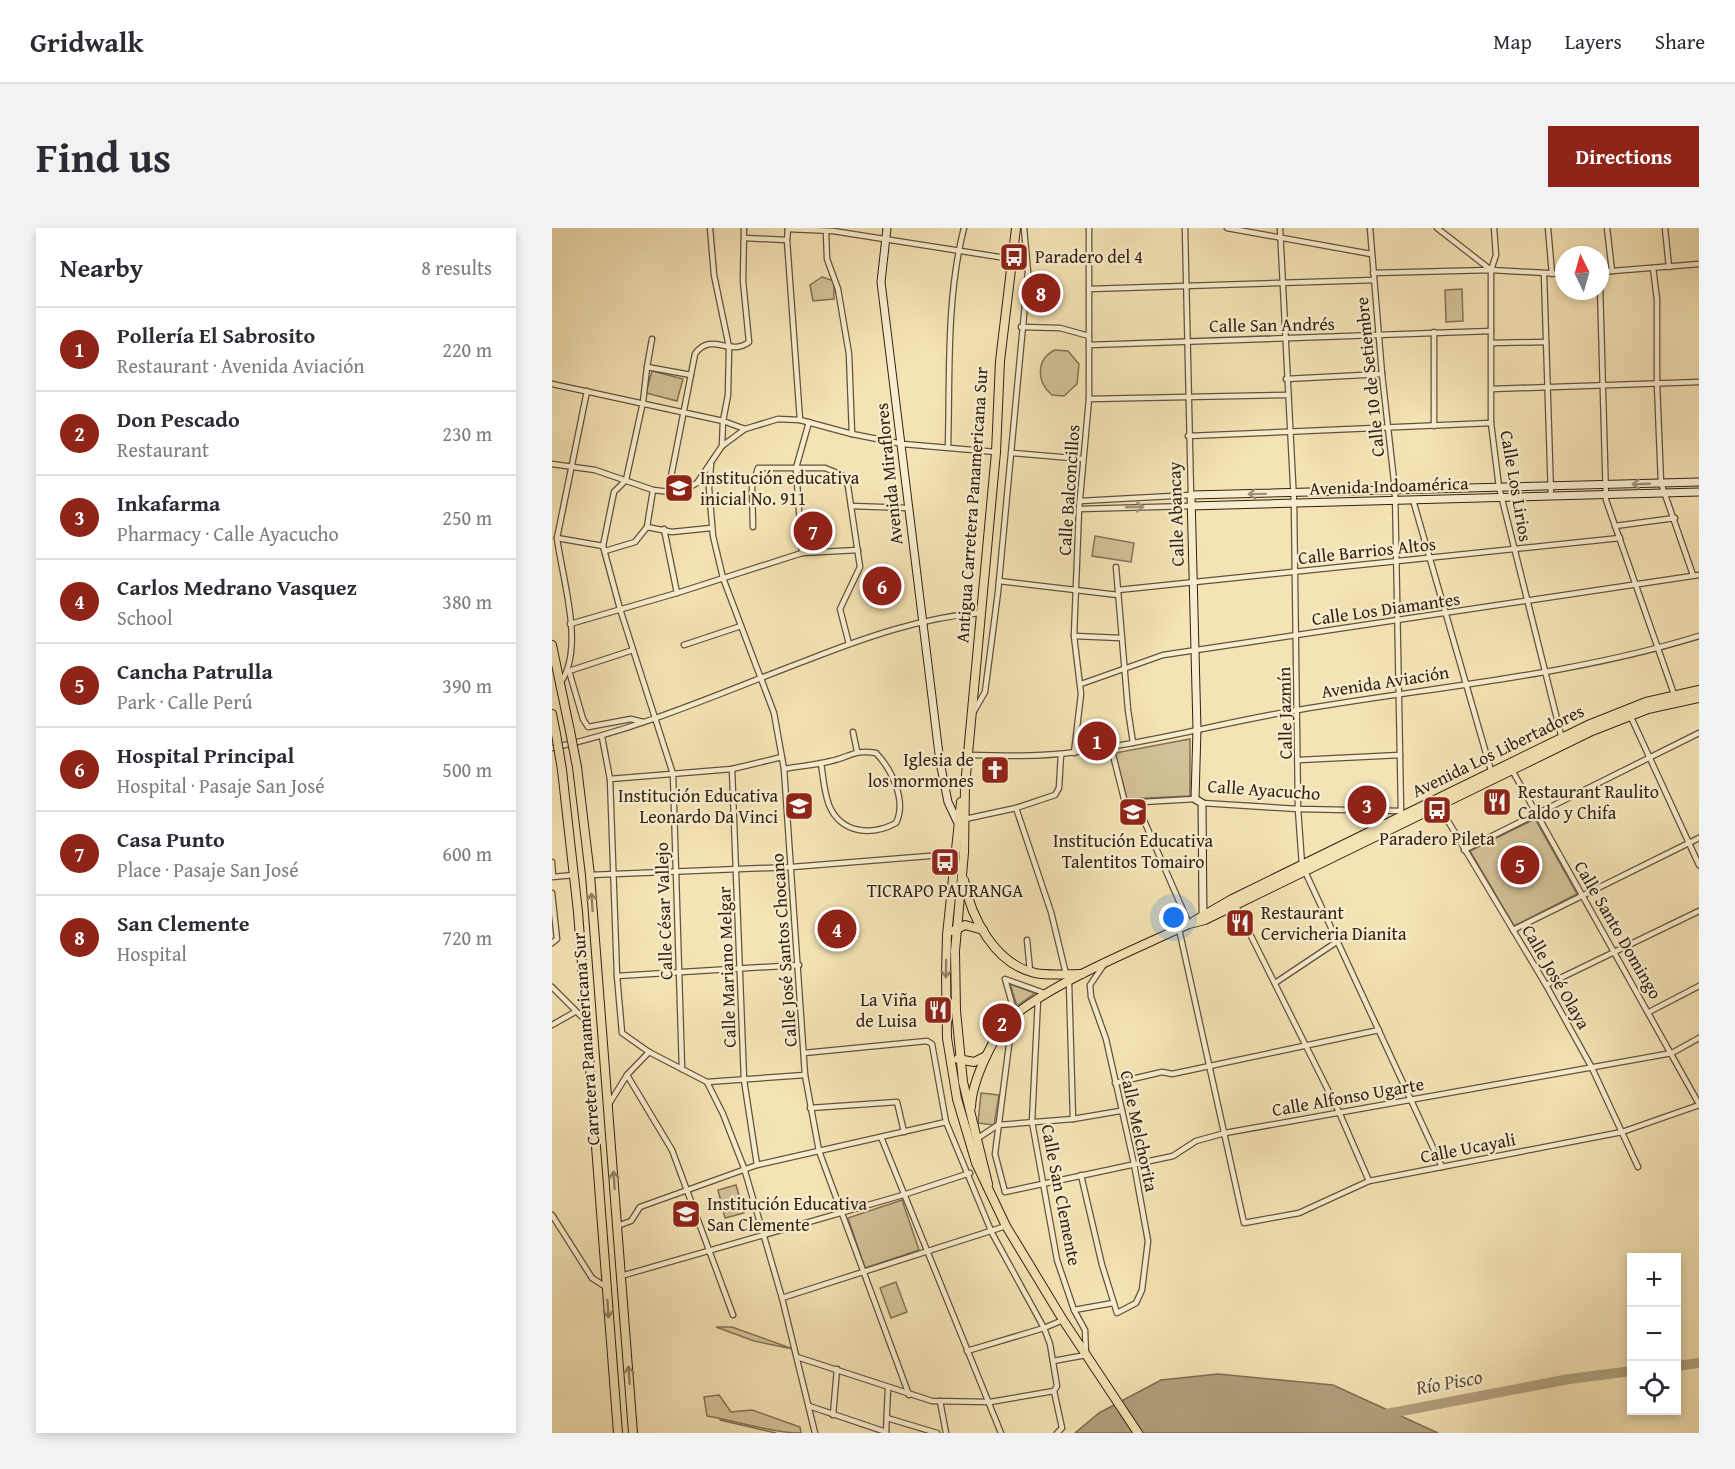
<!DOCTYPE html>
<html lang="en">
<head>
<meta charset="utf-8">
<style>
	body { margin:0; font-family:"Gentium Book Plus",serif; background:#f2f2f3; color:#2b2b33 }
	.controls { position:absolute; right:18px; bottom:18px; display:grid; overflow:hidden; border-radius:0px; box-shadow:0 3px 9px #0003 }
	.controls button { width:54px; height:54px; display:grid; place-items:center; padding:0; border:0; border-bottom:2px solid #e1e1e2; background:#fff; color:#2b2b33; font:30px sans-serif }
	.compass { position:absolute; left:1003px; top:18px; width:54px; height:54px; border-radius:50%; background:#fff; box-shadow:0 3px 9px #0003; rotate:355deg }
	.you { position:absolute; left:622px; top:690px; width:21px; height:21px; margin:-15px; border:4px solid #fff; border-radius:50%; background:#1a73e8; box-shadow:0 0 0 9px #1a73e833 }
	.badge { display:grid; place-items:center; width:39px; height:39px; border-radius:50%; background:#8f2418; color:#fff; font-size:20px; font-weight:700 }
	.pin { position:absolute; translate:-50% -50%; border:3px solid #fff; box-shadow:0 2px 6px #0006 }
	.list { margin:0; padding:0; list-style:none }
	h2 { display:flex; justify-content:space-between; align-items:center; height:78px; margin:0; padding:0 24px; font-size:26px }
	h2 small { font-size:20px; font-weight:400; color:#7c7c81 }
	.list li { display:grid; grid-template-columns:39px 1fr auto; gap:18px; align-items:center; box-sizing:border-box; height:84px; padding:0 24px; border-top:2px solid #e1e1e2 }
	.list b { display:block; font-size:22px; white-space:nowrap }
	.list p { margin:0; font-size:20px; white-space:nowrap; color:#7c7c81 }
	.list em { font-size:20px; font-style:normal; color:#7c7c81 }
	.icon { flex:none; width:33px; height:33px; fill:none; stroke:currentColor; stroke-width:2; stroke-linecap:round; stroke-linejoin:round }
	.map { position:relative; flex:none; width:1147px; height:1205px; overflow:hidden; border-radius:0px }
	header { display:flex; align-items:center; gap:36px; box-sizing:border-box; height:84px; padding:0 30px; background:#fff; border-bottom:2px solid #e1e1e2 }
	header strong { font-size:28px }
	nav { display:flex; gap:33px; margin-inline-start:auto; font-size:21px }
	.intro { display:flex; align-items:center; justify-content:space-between; box-sizing:border-box; height:144px; padding:0 36px }
	h1 { margin:0; font-size:42px }
	.button { padding:15px 27px; border-radius:0px; background:#8f2418; color:#fff; font-size:21px; font-weight:700 }
	main { display:flex; gap:36px; padding:0 36px }
	aside { flex:1; background:#fff; border-radius:0px; box-shadow:0 3px 9px #0003 }
	.map>svg:first-child { display:block }
	.green { fill:#d3c299; stroke:#827256; stroke-width:1.5 }
	.water { fill:#b2a17e; stroke:#7e6e54; stroke-width:1.5 }
	.lines { fill:none; stroke-linecap:round; stroke-linejoin:round }
	.stream { stroke:#7e6e54; stroke-width:1.5 }
	.river { stroke:#b2a17e; stroke-width:10 }
	.street-casing { stroke:#62523c; stroke-width:7 }
	.secondary-casing { stroke:#312114; stroke-width:9 }
	.highway-casing { stroke:#312114; stroke-width:10 }
	.street { stroke:#f8edce; stroke-width:4.5 }
	.secondary { stroke:#f8edce; stroke-width:7 }
	.highway { stroke:#f4e3b4; stroke-width:8 }
	.highway-bridge-casing { stroke:#312114; stroke-width:10; stroke-linecap:butt }
	.highway-bridge { stroke:#f4e3b4; stroke-width:8 }
	.oneway { stroke:#9e917a }
	.oneway2 { stroke:#928264 }
	.labels { text-anchor:middle; stroke-width:4.5; stroke-linejoin:round; paint-order:stroke }
	.poi-label { font-size:18px; fill:#312114; stroke:#f8edce; text-anchor:start }
	.street-label { font-size:18px; fill:#312114; stroke:#f8edce }
	.water-label { font-size:20px; font-style:italic; fill:#5e4e39; stroke:#f8edce }
</style>
</head>
<body>
<header>
<strong>Gridwalk</strong>
<nav><a>Map</a><a>Layers</a><a>Share</a></nav>
</header>
<div class="intro"><h1>Find us</h1><a class="button">Directions</a></div>
<main>
<aside>
<h2>Nearby<small>8 results</small></h2>
<ul class="list">
<li><span class="badge">1</span><div><b>Pollería El Sabrosito</b><p>Restaurant · Avenida Aviación</p></div><em>220 m</em></li>
<li><span class="badge">2</span><div><b>Don Pescado</b><p>Restaurant</p></div><em>230 m</em></li>
<li><span class="badge">3</span><div><b>Inkafarma</b><p>Pharmacy · Calle Ayacucho</p></div><em>250 m</em></li>
<li><span class="badge">4</span><div><b>Carlos Medrano Vasquez</b><p>School</p></div><em>380 m</em></li>
<li><span class="badge">5</span><div><b>Cancha Patrulla</b><p>Park · Calle Perú</p></div><em>390 m</em></li>
<li><span class="badge">6</span><div><b>Hospital Principal</b><p>Hospital · Pasaje San José</p></div><em>500 m</em></li>
<li><span class="badge">7</span><div><b>Casa Punto</b><p>Place · Pasaje San José</p></div><em>600 m</em></li>
<li><span class="badge">8</span><div><b>San Clemente</b><p>Hospital</p></div><em>720 m</em></li>
</ul>
</aside>
<div class="map">
<svg width="1147" height="1205" viewBox="0 0 1147 1205">
	<rect width="100%" height="100%" fill="#f4e3b4"/>
	<filter id="stains"><feTurbulence type="fractalNoise" baseFrequency=".00333" numOctaves="4"/><feColorMatrix values="0 0 0 0 .2 0 0 0 0 .09 0 0 0 0 .02 0 0 0 .5 -.17"/></filter>
	<radialGradient id="worn" r=".72"><stop offset=".6" stop-color="#630" stop-opacity="0"/><stop offset="1" stop-color="#630" stop-opacity=".3"/></radialGradient>
	<g class="green">
		<path d="M270,49l12,4v18l-21,2 -3,-16z"/>
		<path d="M910,61l1,32 -17,1 -1,-32z"/>
		<path d="M503,122l13,1 11,13 -2,20 -13,12 -12,-1c-16,-13 -16,-36 3,-45z"/>
		<path d="M100,143l31,8 -6,22 -31,-8z"/>
		<path d="M543,308l39,7 -3,19 -39,-6z"/>
		<path d="M638,511v57l-63,3 -12,-46z"/>
		<path d="M983,591l42,75 -63,32 -44,-75z"/>
		<path d="M458,756l25,9 -18,13z"/>
		<path d="M429,865l18,2 -5,30 -16,-2z"/>
		<path d="M184,957l8,28 -19,5 -7,-28z"/>
		<path d="M350,972l17,50 -54,18 -17,-50z"/>
		<path d="M344,1054l11,30 -16,6 -11,-30z"/>
		<path d="M164,1099h16l61,22 -39,-8z"/>
		<path d="M167,1167l12,17 21,-2 48,17 1,6c-28,0 -65,-12 -94,-17l-3,-19z"/>
	</g>
	<path class="water" d="M666,1146l115,11 105,48h-363l24,-20 62,-33z"/>
	<g class="lines">
		<path class="stream" d="M168,1192l56,13"/>
		<g class="river">
			<path d="M1124,1138l23,-3"/>
			<path d="M829,1187l188,-36 63,-8"/>
		</g>
		<g class="street-casing">
			<g id="street">
				<path d="M158,0l4,47 15,72 -1,48 -5,26 22,8"/>
				<path d="M236,0l-1,12 13,180"/>
				<path d="M675,0l144,26"/>
				<path d="M728,0l14,275 4,306 4,56 140,302"/>
				<path d="M818,0l12,146 13,116 6,321"/>
				<path d="M885,0l54,42"/>
				<path d="M942,0l2,27 -5,15v153l8,64 63,252"/>
				<path d="M996,0l4,46"/>
				<path d="M1055,0l5,43"/>
				<path d="M1113,0l4,39"/>
				<path d="M236,1l45,2 179,28"/>
				<path d="M274,3l1,28 11,30 11,65 3,80"/>
				<path d="M193,10l42,2"/>
				<path d="M1101,40l4,31v85l4,99 32,92"/>
				<path d="M1048,44l99,-8"/>
				<path d="M821,45l118,-3 73,4"/>
				<path d="M992,46l7,222"/>
				<path d="M1048,58l6,214 69,197"/>
				<path d="M537,61l285,-9"/>
				<path d="M469,99l39,1 29,8"/>
				<path d="M882,104v94"/>
				<path d="M940,115l54,-1"/>
				<path d="M537,117l402,-14"/>
				<path d="M95,139l5,-28"/>
				<path d="M734,151l96,-5"/>
				<path d="M0,156l171,37 -1,25"/>
				<path d="M940,161l207,-7"/>
				<path d="M35,163l-30,147 46,8"/>
				<path d="M537,171l199,-4"/>
				<path d="M636,208l303,-13"/>
				<path d="M396,219c2,-72 -2,-149 16,-219"/>
				<path d="M460,225l71,6"/>
				<path d="M0,236l43,6 58,20 26,3 18,-10 25,-37 23,-17 33,-10 22,1 52,14 51,10 93,8"/>
				<path d="M159,236l-2,24 4,48 10,42 51,135 10,56 21,306 14,76 90,244"/>
				<path d="M116,264l27,-138c16,-23 35,3 54,-12l-6,-61 1,-53"/>
				<path d="M861,272l79,274"/>
				<path d="M528,273l111,-6 -6,-267"/>
				<path d="M299,278l57,2"/>
				<path d="M527,281l112,-3"/>
				<path d="M1063,298l60,-8"/>
				<path d="M95,299l6,-37"/>
				<path d="M201,299l-1,-40 6,-19h67l17,7 6,11 12,81 -20,42 9,35"/>
				<path d="M112,301l13,64"/>
				<path d="M5,310c5,40 28,109 4,144"/>
				<path d="M53,323l30,-9 12,-15 25,5 39,-4"/>
				<path d="M250,325l-6,-85 13,-46"/>
				<path d="M564,339l12,143 5,33"/>
				<path d="M447,353l119,14"/>
				<path d="M566,362l502,-52"/>
				<path d="M18,396l107,-31 125,-40 56,-3"/>
				<path d="M522,408l47,2"/>
				<path d="M132,417l57,-19"/>
				<path d="M81,422l-64,21 14,48 5,8 43,-8 12,3"/>
				<path d="M529,456l82,-29 536,-80"/>
				<path d="M422,483l11,-19 13,-100 30,-320 -4,-44"/>
				<path d="M1078,487l69,150"/>
				<path d="M301,504l4,19"/>
				<path d="M50,509l8,42 7,197 5,57 27,19 58,30 16,32 21,54 38,130 33,135"/>
				<path d="M559,519l14,56 70,-4"/>
				<path d="M0,520c89,-19 173,-57 258,-89 54,-21 112,-42 171,-46"/>
				<path d="M522,525l7,-59 -7,-58 5,-127 10,-110v-171"/>
				<path d="M416,527c36,1 72,2 108,-3 75,-9 148,-30 222,-42 133,-23 272,-34 401,-74"/>
				<path d="M747,532l101,-5"/>
				<path d="M180,541l12,311 13,85"/>
				<path d="M232,541c16,-3 32,-4 47,-8 19,-4 24,-12 45,-8 16,17 31,48 20,70 -24,13 -55,11 -67,-18 -5,-13 -6,-29 -8,-42"/>
				<path d="M960,542l187,334"/>
				<path d="M58,551l122,-10 50,-12"/>
				<path d="M584,574l53,122"/>
				<path d="M650,575l96,6 103,2"/>
				<path d="M887,578l107,179 46,83 46,99"/>
				<path d="M464,580l35,104 15,62"/>
				<path d="M413,591l51,-11 39,-13 4,-7 2,-34"/>
				<path d="M912,622l235,-117"/>
				<path d="M0,634l1,14"/>
				<path d="M38,647l202,-8 162,-13"/>
				<path d="M0,649l22,-2"/>
				<path d="M0,665l5,46 -5,4"/>
				<path d="M683,676l104,208 30,69"/>
				<path d="M627,701l65,294 55,-10 70,-32 253,-49 77,-27"/>
				<path d="M961,702l186,-92"/>
				<path d="M475,712l3,31"/>
				<path d="M65,748l182,-11"/>
				<path d="M517,755l4,136"/>
				<path d="M723,755l63,-42"/>
				<path d="M994,757l153,-74"/>
				<path d="M0,759l34,34"/>
				<path d="M486,771l-6,123 25,138 17,50 11,20 1,25 -33,6"/>
				<path d="M1097,784l50,-26"/>
				<path d="M463,786l-10,-35 42,15"/>
				<path d="M456,794l2,15 -15,117 10,38 168,-36 23,-15 29,-8 447,-80 27,-15"/>
				<path d="M0,797l23,-13"/>
				<path d="M252,825l123,-12 5,3 14,78 46,111 52,95 6,16 7,42 -3,5 8,37 -5,5"/>
				<path d="M130,841l-9,-295 -53,-165 -17,-63 11,-54 12,-12 17,-78 4,-35 44,8"/>
				<path d="M75,847l22,-23"/>
				<path d="M155,854l98,-7"/>
				<path d="M563,855l47,-11 10,2 207,-44"/>
				<path d="M57,876l18,-29 45,75 61,165"/>
				<path d="M258,880l87,-6 7,30"/>
				<path d="M329,909l120,296"/>
				<path d="M426,910l20,-13 75,-6 47,-8"/>
				<path d="M529,947l21,90 15,48 19,-10 6,-13 6,-49 -14,-77 -28,-125 -15,-42 -1,-12 13,-19"/>
				<path d="M0,987l40,63 14,9"/>
				<path d="M65,998l14,-5 9,-14 117,-42 189,-43"/>
				<path d="M69,1048l282,-81 67,-22"/>
				<path d="M230,1070l224,-72"/>
				<path d="M522,1082l39,-7"/>
				<path d="M415,1123l77,-23 19,-8"/>
				<path d="M245,1129l135,44 58,1 64,-11"/>
				<path d="M388,1173l6,32"/>
				<path d="M257,1178l77,26"/>
				<path d="M281,1187l4,-46"/>
				<path d="M335,1190l50,15"/>
				<path d="M334,1205l2,-45"/>
			</g>
		</g>
		<g class="secondary-casing">
			<g id="secondary">
				<path d="M335,0l-6,54 59,480 8,40 9,19"/>
				<path d="M639,278l508,-14"/>
				<path d="M651,685l-1,-110 -7,-4 2,-70 -6,-234 508,-13"/>
			</g>
		</g>
		<g class="highway-casing">
			<g id="highway">
				<path d="M0,417l18,86"/>
				<path d="M0,486l4,20"/>
				<path d="M25,539l13,108 43,558"/>
				<path d="M10,542l16,142 40,521"/>
				<path d="M409,574l-14,133 -1,39 1,64 10,61 19,64 30,63 57,94 75,113"/>
				<path d="M412,652c7,38 31,84 71,93 15,3 32,1 47,1"/>
				<path d="M642,693l38,-22 356,-174 58,-23 53,-12"/>
				<path d="M401,703l12,-6 18,5"/>
				<path d="M406,831l16,3 12,-6"/>
				<path d="M419,879c1,-26 24,-78 46,-94 46,-35 119,-64 172,-89l16,-4 387,-189 56,-22 51,-11"/>
				<path d="M436,956l-25,-102 -7,-71 -1,-60 9,-98 1,-67 31,-334 4,-91 16,-133"/>
			</g>
		</g>
		<use href="#street" class="street"/>
		<use href="#secondary" class="secondary"/>
		<use href="#highway" class="highway"/>
		<g class="highway-bridge-casing">
			<g id="highway-bridge">
				<path d="M18,503l7,36"/>
				<path d="M4,506l6,36"/>
			</g>
		</g>
		<use href="#highway-bridge" class="highway-bridge"/>
	</g>
	<defs><path id="oneway-shaft" d="M-6 0H5M1.5-3L5.5 0L1.5 3" fill="none" stroke-width="1.6" stroke-linecap="round" stroke-linejoin="round" transform="scale(1.5)"/></defs>
	<g class="oneway">
		<use href="#oneway-shaft" transform="translate(1089 256) rotate(178)"/>
		<use href="#oneway-shaft" transform="translate(705 266) rotate(179)"/>
		<use href="#oneway-shaft" transform="translate(583 279) rotate(-2)"/>
	</g>
	<g class="oneway2">
		<use href="#oneway-shaft" transform="translate(40 674) rotate(-94)"/>
		<use href="#oneway-shaft" transform="translate(394 741) rotate(91)"/>
		<use href="#oneway-shaft" transform="translate(62 952) rotate(-94)"/>
		<use href="#oneway-shaft" transform="translate(56 1081) rotate(86)"/>
		<use href="#oneway-shaft" transform="translate(77 1147) rotate(-94)"/>
	</g>
	<defs>
		<g id="bus-square" transform="scale(1.5)"><rect x="-9" y="-9" width="18" height="18" rx="4" fill="#8f2418" stroke="#f8edce"/><path d="M-5-6H5V4H4V6H2V4H-2V6H-4V4H-5ZM-3.5-4V0h7V-4ZM-3.5 1.2v1.5H-2V1.2ZM2 1.2v1.5H3.5V1.2Z" fill="#fff"/></g>
		<g id="school-square" transform="scale(1.5)"><rect x="-9" y="-9" width="18" height="18" rx="4" fill="#8f2418" stroke="#f8edce"/><path d="M0-5L7-2L0 1L-7-2ZM-4 1L0 2.5L4 1V4Q0 6-4 4Z" fill="#fff"/></g>
		<g id="church-square" transform="scale(1.5)"><rect x="-9" y="-9" width="18" height="18" rx="4" fill="#8f2418" stroke="#f8edce"/><path d="M-1.2-6h2.4v3.5h3.3v2.4h-3.3V6h-2.4V-.1h-3.3v-2.4h3.3Z" fill="#fff"/></g>
		<g id="restaurant-square" transform="scale(1.5)"><rect x="-9" y="-9" width="18" height="18" rx="4" fill="#8f2418" stroke="#f8edce"/><path d="M-5-6h1v4h1v-4h1v4h1v-4h1v5L-1.5 .5V6h-2V.5L-5-1ZM5-6V6H3V1.5H1.5Q1.5-4 5-6Z" fill="#fff"/></g>
	</defs>
	<g fill-rule="evenodd">
		<use href="#bus-square" x="462" y="29"/>
		<use href="#school-square" x="127" y="260"/>
		<use href="#church-square" x="443" y="542"/>
		<use href="#restaurant-square" x="945" y="574"/>
		<use href="#school-square" x="247" y="578"/>
		<use href="#bus-square" x="885" y="582"/>
		<use href="#school-square" x="581" y="584"/>
		<use href="#bus-square" x="393" y="634"/>
		<use href="#restaurant-square" x="688" y="695"/>
		<use href="#restaurant-square" x="386" y="782"/>
		<use href="#school-square" x="134" y="986"/>
	</g>
	<g class="labels">
		<g class="poi-label">
			<text x="483" y="35">Paradero del 4</text>
			<text x="148" y="256">Institución educativa<tspan x="148" dy="21">inicial No. 911</tspan></text>
			<text x="422" y="538" text-anchor="end">Iglesia de<tspan x="422" dy="21">los mormones</tspan></text>
			<text x="966" y="570">Restaurant Raulito<tspan x="966" dy="21">Caldo y Chifa</tspan></text>
			<text x="226" y="574" text-anchor="end">Institución Educativa<tspan x="226" dy="21">Leonardo Da Vinci</tspan></text>
			<text x="885" y="617" text-anchor="middle">Paradero Pileta</text>
			<text x="581" y="619" text-anchor="middle">Institución Educativa<tspan x="581" dy="21">Talentitos Tomairo</tspan></text>
			<text x="393" y="669" text-anchor="middle">TICRAPO PAURANGA</text>
			<text x="709" y="691">Restaurant<tspan x="709" dy="21">Cervicheria Dianita</tspan></text>
			<text x="365" y="778" text-anchor="end">La Viña<tspan x="365" dy="21">de Luisa</tspan></text>
			<text x="155" y="982">Institución Educativa<tspan x="155" dy="21">San Clemente</tspan></text>
		</g>
		<g class="street-label">
			<text transform="translate(720 97) rotate(-1)" y="6">Calle San Andrés</text>
			<text transform="translate(818 149) rotate(-96)" y="6">Calle 10 de Setiembre</text>
			<text transform="translate(337 246) rotate(-96)" y="6">Avenida Miraflores</text>
			<text transform="translate(837 258) rotate(-2)" y="6">Avenida Indoamérica</text>
			<text transform="translate(964 258) rotate(80)" y="6">Calle Los Lirios</text>
			<text transform="translate(517 262) rotate(-86)" y="6">Calle Balconcillos</text>
			<text transform="translate(420 277) rotate(-86)" y="6">Antigua Carretera Panamericana Sur</text>
			<text transform="translate(624 286) rotate(-92)" y="6">Calle Abancay</text>
			<text transform="translate(815 323) rotate(-6)" y="6">Calle Barrios Altos</text>
			<text transform="translate(834 381) rotate(-8)" y="6">Calle Los Diamantes</text>
			<text transform="translate(833 454) rotate(-9)" y="6">Avenida Aviación</text>
			<text transform="translate(733 485) rotate(-91)" y="6">Calle Jazmín</text>
			<text transform="translate(946 523) rotate(-26)" y="6">Avenida Los Libertadores</text>
			<text transform="translate(712 562) rotate(4)" y="6">Calle Ayacucho</text>
			<text transform="translate(112 683) rotate(-92)" y="6">Calle César Vallejo</text>
			<text transform="translate(1066 702) rotate(60)" y="6">Calle Santo Domingo</text>
			<text transform="translate(232 722) rotate(-94)" y="6">Calle José Santos Chocano</text>
			<text transform="translate(175 739) rotate(-92)" y="6">Calle Mariano Melgar</text>
			<text transform="translate(1004 749) rotate(60)" y="6">Calle José Olaya</text>
			<text transform="translate(34 811) rotate(-94)" y="6">Carretera Panamericana Sur</text>
			<text transform="translate(796 869) rotate(-10)" y="6">Calle Alfonso Ugarte</text>
			<text transform="translate(587 903) rotate(78)" y="6">Calle Melchorita</text>
			<text transform="translate(916 920) rotate(-11)" y="6">Calle Ucayali</text>
			<text transform="translate(509 967) rotate(79)" y="6">Calle San Clemente</text>
		</g>
		<g class="water-label">
			<text transform="translate(897 1154) rotate(-10)" y="7">Río Pisco</text>
		</g>
	</g>
	<rect width="100%" height="100%" filter="url(#stains)"/>
	<rect width="100%" height="100%" fill="url(#worn)"/>
</svg>
<div class="controls">
<button>+</button>
<button>−</button>
<button><svg class="icon" aria-label="locate" viewBox="0 0 24 24"><circle cx="12" cy="12" r="6"/><path d="M12 2v4M12 18v4M2 12h4M18 12h4"/></svg></button>
</div>
<svg class="compass" viewBox="-18 -18 36 36"><path d="M0-13l5 13h-10z" fill="#e53935"/><path d="M0 13l5-13h-10z" fill="#7c7c81"/></svg>
<div class="you"></div>
<div class="pin badge" style="left:545px;top:513px">1</div>
<div class="pin badge" style="left:450px;top:795px">2</div>
<div class="pin badge" style="left:815px;top:577px">3</div>
<div class="pin badge" style="left:285px;top:701px">4</div>
<div class="pin badge" style="left:968px;top:637px">5</div>
<div class="pin badge" style="left:330px;top:358px">6</div>
<div class="pin badge" style="left:261px;top:303px">7</div>
<div class="pin badge" style="left:489px;top:65px">8</div>
</div>
</main>
</body>
</html>
